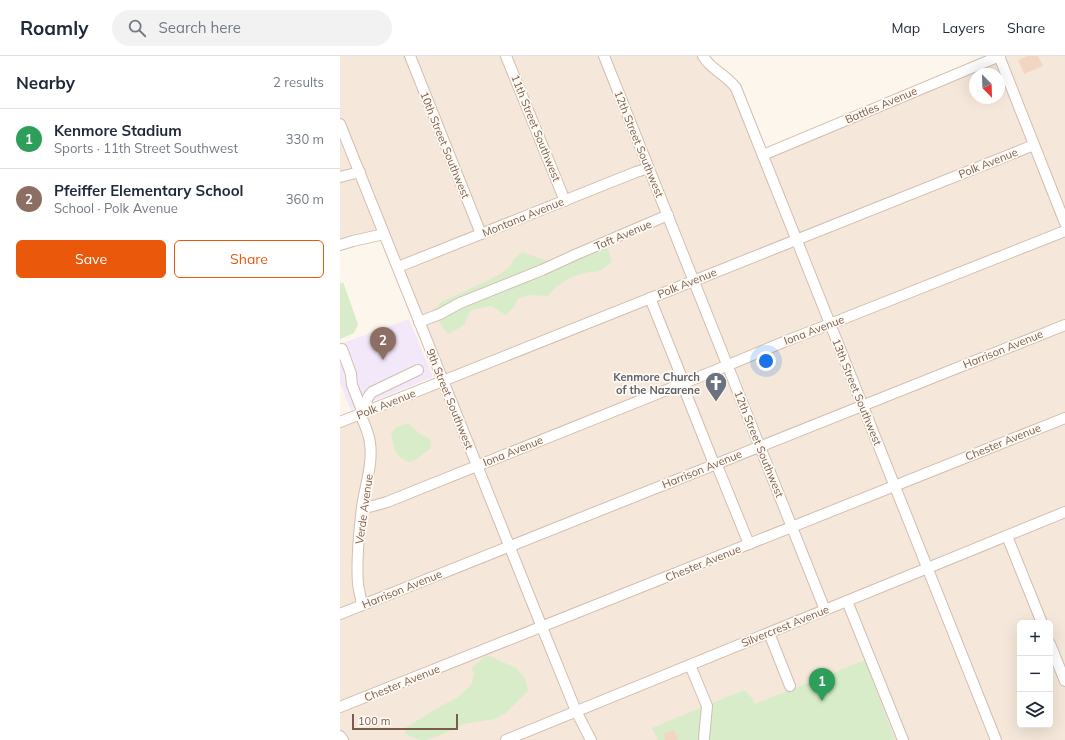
<!DOCTYPE html>
<html lang="en">
<head>
<meta charset="utf-8">
<style>
	body { margin:0; font-family:Mulish,sans-serif; background:#f2f2f3; color:#1f2937 }
	.controls { position:absolute; right:12px; bottom:12px; display:grid; overflow:hidden; border-radius:6px; box-shadow:0 4px 16px #0002 }
	.controls button { width:36px; height:36px; display:grid; place-items:center; padding:0; border:0; border-bottom:1px solid #e0e1e3; background:#fff; color:#1f2937; font:20px sans-serif }
	.compass { position:absolute; left:629px; top:12px; width:36px; height:36px; border-radius:50%; background:#fff; box-shadow:0 4px 16px #0002; rotate:157deg }
	.scale { position:absolute; left:12px; bottom:10px; width:106px; box-sizing:border-box; padding-left:4px; border:2px solid #7a5c4d; border-top:0; font-size:11px; line-height:14px; white-space:nowrap; color:#7a5c4d; -webkit-text-stroke:3px #fffaf3; paint-order:stroke }
	.you { position:absolute; left:426px; top:305px; width:14px; height:14px; margin:-10px; border:3px solid #fff; border-radius:50%; background:#1a73e8; box-shadow:0 0 0 6px #1a73e833 }
	.badge { display:grid; place-items:center; width:26px; height:26px; border-radius:50%; background:#ea580c; color:#fff; font-size:13px; font-weight:700 }
	.pin { position:absolute; translate:-50% -33px; filter:drop-shadow(0 1px 2px #0008) }
	.pin::after { content:''; position:absolute; top:21px; width:14px; height:12px; background:inherit; clip-path:polygon(0 0,100% 0,50% 100%) }
	.list { margin:0; padding:0; list-style:none }
	h2 { display:flex; justify-content:space-between; align-items:center; height:52px; margin:0; padding:0 16px; font-size:17px }
	h2 small { font-size:13px; font-weight:400; color:#747a83 }
	.list li { display:grid; grid-template-columns:26px 1fr auto; gap:12px; align-items:center; box-sizing:border-box; height:60px; padding:0 16px; border-top:1px solid #e0e1e3 }
	.list b { display:block; font-size:15px; white-space:nowrap }
	.list p { margin:0; font-size:13px; white-space:nowrap; color:#747a83 }
	.list em { font-size:13px; font-style:normal; color:#747a83 }
	.actions { display:flex; gap:8px; padding:12px 16px }
	.actions a { flex:1; padding:9px 0; border:1px solid #ea580c; border-radius:6px; text-align:center; font-size:14px; color:#ea580c }
	.actions .main { background:#ea580c; color:#fff }
	.icon { flex:none; width:22px; height:22px; fill:none; stroke:currentColor; stroke-width:2; stroke-linecap:round; stroke-linejoin:round }
	.map { position:relative; flex:none; width:725px; height:684px; overflow:hidden }
	header { display:flex; align-items:center; gap:24px; box-sizing:border-box; height:56px; padding:0 20px; background:#fff; border-bottom:1px solid #e0e1e3 }
	header strong { font-size:19px }
	nav { display:flex; gap:22px; margin-inline-start:auto; font-size:14px }
	.search { width:280px; height:36px; background:#f2f2f3; display:flex; align-items:center; gap:10px; box-sizing:border-box; padding:0 14px; border-radius:22px; color:#747a83; font-size:15px }
	main { display:flex }
	aside { flex:1; background:#fff }
	.map>svg:first-child { display:block }
	.residential { fill:#f5e8da; fill-rule:evenodd }
	.education { fill:#f3e8fa }
	.green { fill:#d8ecc9 }
	.building { fill:#f3d5c3 }
	.lines { fill:none; stroke-linecap:round; stroke-linejoin:round }
	.minor-casing { stroke:#d1beb0; stroke-width:12 }
	.minor { stroke:#fff; stroke-width:10 }
	.labels { text-anchor:middle; stroke-width:3.5; stroke-linejoin:round; paint-order:stroke }
	.street-label { font-size:11px; fill:#7a5c4d; stroke:#fffaf3 }
	.worship-label { font-size:11px; font-weight:bold; fill:#5b616d; stroke:#fffaf3; text-anchor:end }
</style>
</head>
<body>
<header>
<strong>Roamly</strong>
<div class="search"><svg class="icon" aria-label="search" viewBox="0 0 24 24"><circle cx="10" cy="10" r="6"/><path d="M15 15l6 6"/></svg>Search here</div>
<nav><a>Map</a><a>Layers</a><a>Share</a></nav>
</header>
<main>
<aside>
<h2>Nearby<small>2 results</small></h2>
<ul class="list">
<li><span class="badge" style="background:#2e9e5b">1</span><div><b>Kenmore Stadium</b><p>Sports · 11th Street Southwest</p></div><em>330 m</em></li>
<li><span class="badge" style="background:#8d6e63">2</span><div><b>Pfeiffer Elementary School</b><p>School · Polk Avenue</p></div><em>360 m</em></li>
</ul>
<div class="actions"><a class="main">Save</a><a>Share</a></div>
</aside>
<div class="map">
<svg width="725" height="684" viewBox="0 0 725 684">
	<rect width="100%" height="100%" fill="#fdf6ec"/>
	<path class="residential" d="M0,0h363l27,25 33,74 236,-99h66v684h-725v-318l103,-41 -59,-147 -44,11zM635,18h24v24h-24zM680,567h30v102h-30z"/>
	<path class="education" d="M69,263l24,58 -82,33 -11,-27v-39z"/>
	<g class="green">
		<path d="M257,183l11,10 4,13 -12,9 -16,2 -15,5 -13,9 -8,9 -18,-1 -12,3 -4,9 -8,8 -15,-9 -20,4 -7,15 -15,9 -6,-6 -10,-17 8,-9 44,-20 17,-9 8,-7 3,-6 9,-8 26,9 27,-9z"/>
		<path d="M3,226l15,42 -4,9 -14,6v-55z"/>
		<path d="M68,367l12,11 10,5 1,9 -16,12 -6,2 -10,-5 -5,-9 -3,-15 6,-6z"/>
		<path d="M147,599l29,13 9,10 3,13 -22,22 -12,6 -30,5 -25,12 -15,4h-4l-15,-6v-6l34,-21 18,-9 14,-13 3,-11 -3,-6z"/>
		<path d="M525,604l30,80h-237l-6,-12 92,-38 8,8 3,6z"/>
	</g>
	<g class="building">
		<path d="M688,0h10l5,10 -19,8 -6,-14z"/>
		<path d="M334,674l4,10h-13l-2,-6z"/>
	</g>
	<g class="lines">
		<g class="minor-casing">
			<g id="minor">
				<path d="M70,0l71,178"/>
				<path d="M166,0l59,145"/>
				<path d="M264,0l221,554"/>
				<path d="M363,0c8,14 24,19 33,32l260,652"/>
				<path d="M659,0l66,167"/>
				<path d="M0,68l193,481 43,106 15,29"/>
				<path d="M423,99l237,-99"/>
				<path d="M0,121l20,-5"/>
				<path d="M0,189l13,-4 31,-7"/>
				<path d="M58,211l238,-95 13,-4"/>
				<path d="M310,242l34,85 1,8 29,73"/>
				<path d="M79,266l21,-8 20,-11 82,-33 35,-16 91,-39"/>
				<path d="M2,293l9,25 1,11 11,28"/>
				<path d="M27,355c-1,-8 -1,-13 5,-19l46,-22"/>
				<path d="M20,358c4,9 9,19 10,29 3,21 -5,43 -8,64 -3,25 -6,52 -4,77 1,7 3,14 4,21"/>
				<path d="M0,366l694,-277"/>
				<path d="M376,407l33,81"/>
				<path d="M22,452l11,-2 14,-4 327,-131 72,-30 44,-17 235,-93"/>
				<path d="M667,480l35,87"/>
				<path d="M507,545l56,139"/>
				<path d="M0,558l725,-289"/>
				<path d="M429,577l21,53"/>
				<path d="M710,588l15,37"/>
				<path d="M350,609l17,41 -3,32"/>
				<path d="M0,651l725,-289"/>
				<path d="M0,680l3,4"/>
				<path d="M166,684l559,-228"/>
			</g>
		</g>
		<use href="#minor" class="minor"/>
	</g>
	<defs>
		<g id="church-pin" transform="scale(1.15)"><path d="M0 17L-7.5 6A9.5 9.5 0 1 1 7.5 6Z" fill="#6b7280" stroke="#fffaf3"/><path d="M-1.2-6h2.4v3.5h3.3v2.4h-3.3V6h-2.4V-.1h-3.3v-2.4h3.3Z" fill="#fff"/></g>
	</defs>
	<g fill-rule="evenodd">
		<use href="#church-pin" x="376" y="327"/>
	</g>
	<g class="labels">
		<g class="street-label">
			<text transform="translate(541 49) rotate(-23)" y="4">Battles Avenue</text>
			<text transform="translate(196 72) rotate(68)" y="4">11th Street Southwest</text>
			<text transform="translate(299 88) rotate(68)" y="4">12th Street Southwest</text>
			<text transform="translate(105 89) rotate(68)" y="4">10th Street Southwest</text>
			<text transform="translate(648 107) rotate(-22)" y="4">Polk Avenue</text>
			<text transform="translate(183 161) rotate(-22)" y="4">Montana Avenue</text>
			<text transform="translate(283 179) rotate(-23)" y="4">Taft Avenue</text>
			<text transform="translate(347 227) rotate(-22)" y="4">Polk Avenue</text>
			<text transform="translate(474 274) rotate(-21)" y="4">Iona Avenue</text>
			<text transform="translate(663 293) rotate(-22)" y="4">Harrison Avenue</text>
			<text transform="translate(517 336) rotate(68)" y="4">13th Street Southwest</text>
			<text transform="translate(110 343) rotate(68)" y="4">9th Street Southwest</text>
			<text transform="translate(46 348) rotate(-22)" y="4">Polk Avenue</text>
			<text transform="translate(663 386) rotate(-22)" y="4">Chester Avenue</text>
			<text transform="translate(419 388) rotate(68)" y="4">12th Street Southwest</text>
			<text transform="translate(173 395) rotate(-22)" y="4">Iona Avenue</text>
			<text transform="translate(362 413) rotate(-22)" y="4">Harrison Avenue</text>
			<text transform="translate(24 453) rotate(-82)" y="4">Verde Avenue</text>
			<text transform="translate(363 507) rotate(-22)" y="4">Chester Avenue</text>
			<text transform="translate(62 533) rotate(-22)" y="4">Harrison Avenue</text>
			<text transform="translate(445 570) rotate(-22)" y="4">Silvercrest Avenue</text>
			<text transform="translate(62 627) rotate(-22)" y="4">Chester Avenue</text>
		</g>
		<g class="worship-label">
			<text x="360" y="325">Kenmore Church<tspan x="360" dy="13">of the Nazarene</tspan></text>
		</g>
	</g>
</svg>
<div class="controls">
<button>+</button>
<button>−</button>
<button><svg class="icon" aria-label="layers" viewBox="0 0 24 24"><path d="M12 4l9 5-9 5-9-5zM3 14l9 5 9-5"/></svg></button>
</div>
<svg class="compass" viewBox="-18 -18 36 36"><path d="M0-13l5 13h-10z" fill="#e53935"/><path d="M0 13l5-13h-10z" fill="#747a83"/></svg>
<div class="scale">100 m</div>
<div class="you"></div>
<div class="pin badge" style="left:482px;top:645px;background:#2e9e5b">1</div>
<div class="pin badge" style="left:43px;top:304px;background:#8d6e63">2</div>
</div>
</main>
</body>
</html>
